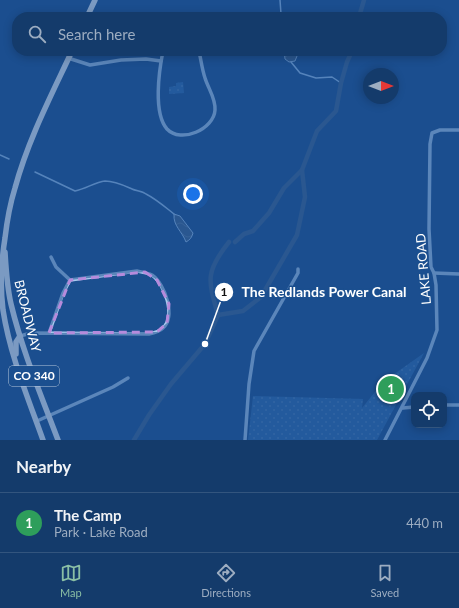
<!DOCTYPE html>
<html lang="en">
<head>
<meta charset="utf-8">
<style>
	body { margin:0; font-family:Lato,sans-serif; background:#1d4271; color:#f1f3f6 }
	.controls { position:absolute; right:12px; bottom:12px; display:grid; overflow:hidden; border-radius:8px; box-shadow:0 2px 10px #0003 }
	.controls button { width:36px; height:36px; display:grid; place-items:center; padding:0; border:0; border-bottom:1px solid #33557e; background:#143b6b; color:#f1f3f6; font:20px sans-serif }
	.compass { position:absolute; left:363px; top:68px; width:36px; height:36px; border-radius:50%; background:#143b6b; box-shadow:0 2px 10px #0003; rotate:90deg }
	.you { position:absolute; left:193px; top:194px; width:14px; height:14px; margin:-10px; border:3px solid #fff; border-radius:50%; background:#1a73e8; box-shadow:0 0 0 6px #1a73e833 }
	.badge { display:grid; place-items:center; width:26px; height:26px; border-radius:50%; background:#8abfa5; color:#fff; font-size:13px; font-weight:700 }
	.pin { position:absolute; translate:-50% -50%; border:2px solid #fff; box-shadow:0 1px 4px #0006 }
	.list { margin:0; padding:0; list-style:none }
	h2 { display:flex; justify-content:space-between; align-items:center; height:52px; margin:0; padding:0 16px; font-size:17px }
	h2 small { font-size:13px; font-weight:400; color:#9dadc1 }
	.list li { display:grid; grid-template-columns:26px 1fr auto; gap:12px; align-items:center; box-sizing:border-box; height:60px; padding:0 16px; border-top:1px solid #33557e }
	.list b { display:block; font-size:15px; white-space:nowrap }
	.list p { margin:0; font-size:13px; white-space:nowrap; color:#9dadc1 }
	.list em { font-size:13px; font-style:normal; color:#9dadc1 }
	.icon { flex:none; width:22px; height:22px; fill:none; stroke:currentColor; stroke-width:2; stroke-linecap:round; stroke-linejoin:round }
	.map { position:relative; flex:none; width:459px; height:440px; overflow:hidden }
	.search { position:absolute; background:#143b6b; box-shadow:0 2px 10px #0003; left:12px; right:12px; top:12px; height:44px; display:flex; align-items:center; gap:10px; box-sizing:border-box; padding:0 14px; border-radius:16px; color:#9dadc1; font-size:15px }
	.sheet { height:112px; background:#143b6b }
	nav { display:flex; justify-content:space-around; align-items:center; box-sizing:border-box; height:56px; border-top:1px solid #33557e; background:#143b6b; font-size:11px; color:#9dadc1 }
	nav a { display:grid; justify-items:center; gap:2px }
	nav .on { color:#8abfa5 }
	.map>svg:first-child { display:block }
	.park { fill:url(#park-dots) }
	.water { fill:url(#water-waves); stroke:#9cc4f0 }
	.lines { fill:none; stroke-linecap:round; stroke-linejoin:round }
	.stream { stroke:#9cc4f0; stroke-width:1.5 }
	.canal { stroke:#3c6290; stroke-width:4.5 }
	.minor { stroke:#a9c9ee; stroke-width:3.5 }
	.primary { stroke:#f0f6ff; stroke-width:5.5 }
	.marked { fill:none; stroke:#b68bdc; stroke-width:3; stroke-dasharray:8 5; stroke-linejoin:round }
	.labels { text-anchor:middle; stroke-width:3; stroke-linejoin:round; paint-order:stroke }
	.shield { fill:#1b4f8f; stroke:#bbcadd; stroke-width:1 }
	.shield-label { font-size:12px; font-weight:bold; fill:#fff }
	.street-label { font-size:13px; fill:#fff; stroke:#1b4f8f }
	.leader { fill:none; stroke:#fff; stroke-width:1.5 }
	.callout-dot { fill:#fff; stroke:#1b4f8f; stroke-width:1.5 }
	.mark-label { font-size:12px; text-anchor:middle; font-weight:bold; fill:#111 }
	.callout-label { font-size:14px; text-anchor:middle; font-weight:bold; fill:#fff; stroke:#1b4f8f; stroke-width:3; stroke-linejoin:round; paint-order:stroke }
</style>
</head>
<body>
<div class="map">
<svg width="459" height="440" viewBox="0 0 459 440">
	<defs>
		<pattern id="park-dots" width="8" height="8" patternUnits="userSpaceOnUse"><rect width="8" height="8" fill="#2e69ad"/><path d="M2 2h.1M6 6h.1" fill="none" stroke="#4d80b9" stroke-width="1.8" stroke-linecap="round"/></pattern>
		<pattern id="water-waves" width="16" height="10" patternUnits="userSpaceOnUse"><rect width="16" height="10" fill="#3c6290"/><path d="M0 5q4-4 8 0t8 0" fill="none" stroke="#597aa1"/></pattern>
	</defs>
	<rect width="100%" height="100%" fill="#1b4f8f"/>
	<g class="park">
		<path d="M183,82l1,11 -15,1v-7l7,-1v-3z"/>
		<path d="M424,353l-47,87h-129l5,-44 110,3 -1,9 21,-26z"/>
	</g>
	<g class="water">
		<path d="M284,51h11l2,5 -2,5 -6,1 -4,-3z"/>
		<path d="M174,214l6,2 13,17c-1,4 -3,7 -7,9 -4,-11 -13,-16 -12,-28z"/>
	</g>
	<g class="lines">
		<g class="stream">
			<path d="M280,0l1,14"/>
			<path d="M291,62l9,11 16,5 16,-1 9,6"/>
			<path d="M0,155l9,4"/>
			<path d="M35,172l40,19c11,-2 20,-9 30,-10 10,0 18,4 27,8 4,2 10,2 14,5 10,5 19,13 28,20"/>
		</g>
		<g class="canal">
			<path d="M359,17l5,-17"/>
			<path d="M235,242l9,-8 9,-3 16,-18 15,-25 18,-18"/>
			<path d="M218,315l25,-4 18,-14 36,-62 8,-38 -3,-27 15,-39 19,-20 5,-28 6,-21 5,-11"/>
			<path d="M134,440l15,-25 22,-31 34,-40 13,-29c-10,-35 -13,-43 11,-73"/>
		</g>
		<g class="minor">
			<path d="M163,51c-4,20 -10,62 4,78 14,15 47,0 48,-19 1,-11 -7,-22 -10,-32 -3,-9 -4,-18 -6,-27"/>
			<path d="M68,58l22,7 31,-5 25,-1 15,2"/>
			<path d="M51,257l5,10 14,13"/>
			<path d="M434,273l25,1"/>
			<path d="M49,333l14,-40 7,-13"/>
			<path d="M20,336l11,-3 118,1c5,-1 10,-2 14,-6 13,-12 2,-44 -11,-53 -4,-2 -10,-3 -15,-4l-67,9"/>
			<path d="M444,405h15"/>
			<path d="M403,408l11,-1"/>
			<path d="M37,421l76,-34 15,-9"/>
			<path d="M245,440l4,-56 5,-33 44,-78v-4"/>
			<path d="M385,440l42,-82 10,-28 -1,-45 -2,-12 -3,-6 -2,-38 1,-85 2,-11 8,-3h19"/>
		</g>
		<g class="primary">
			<path d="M87,17l8,-17"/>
			<path d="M5,252c1,17 2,35 6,52 11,46 30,91 47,136"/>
			<path d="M16,354v-12l4,-6"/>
			<path d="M43,440c-15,-42 -33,-85 -40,-130 -3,-24 -2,-47 2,-72 2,-17 5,-34 10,-50 13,-48 36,-92 57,-137"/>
		</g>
	</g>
	<path d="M0 0H459V440H0ZM145,272l12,8 12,24 -2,19 -10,9 -108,1 21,-53z" fill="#1b4f8f" fill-opacity=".55" fill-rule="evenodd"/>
	<path class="marked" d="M145,272l12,8 12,24 -2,19 -10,9 -108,1 21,-53z"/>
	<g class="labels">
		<rect class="shield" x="9" y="366" width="50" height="20" rx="3"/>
		<g class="shield-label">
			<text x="34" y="380">CO 340</text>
		</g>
		<g class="street-label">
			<text transform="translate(423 269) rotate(-95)" y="5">LAKE ROAD</text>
			<text transform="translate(28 316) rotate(76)" y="5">BROADWAY</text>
		</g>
	</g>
	<path class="leader" d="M205 344L224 292"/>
	<g class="callout-dot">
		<circle cx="205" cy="344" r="4"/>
		<circle cx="224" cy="292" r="10"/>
	</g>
	<g class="mark-label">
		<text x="224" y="296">1</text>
	</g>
	<g class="callout-label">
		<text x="324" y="297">The Redlands Power Canal</text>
	</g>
</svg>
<div class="controls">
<button><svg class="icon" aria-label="locate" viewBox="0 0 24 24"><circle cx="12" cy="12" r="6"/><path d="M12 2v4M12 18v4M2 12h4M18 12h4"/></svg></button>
</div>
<svg class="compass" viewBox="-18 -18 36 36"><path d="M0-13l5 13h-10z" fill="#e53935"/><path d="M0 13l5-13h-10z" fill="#9dadc1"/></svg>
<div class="you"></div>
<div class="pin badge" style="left:391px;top:389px;background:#2e9e5b">1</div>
<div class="search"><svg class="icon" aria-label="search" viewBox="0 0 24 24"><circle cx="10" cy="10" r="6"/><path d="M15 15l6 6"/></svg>Search here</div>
</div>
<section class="sheet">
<h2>Nearby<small></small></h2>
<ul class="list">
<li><span class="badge" style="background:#2e9e5b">1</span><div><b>The Camp</b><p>Park · Lake Road</p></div><em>440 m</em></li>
</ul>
</section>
<nav>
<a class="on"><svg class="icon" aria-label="map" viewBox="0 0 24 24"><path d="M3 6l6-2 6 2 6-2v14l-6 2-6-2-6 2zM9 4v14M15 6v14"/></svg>Map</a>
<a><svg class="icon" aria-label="directions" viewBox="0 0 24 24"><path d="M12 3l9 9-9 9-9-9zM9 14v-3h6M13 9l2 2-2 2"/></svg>Directions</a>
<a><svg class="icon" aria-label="saved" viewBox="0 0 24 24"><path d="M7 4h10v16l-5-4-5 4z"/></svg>Saved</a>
</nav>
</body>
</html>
